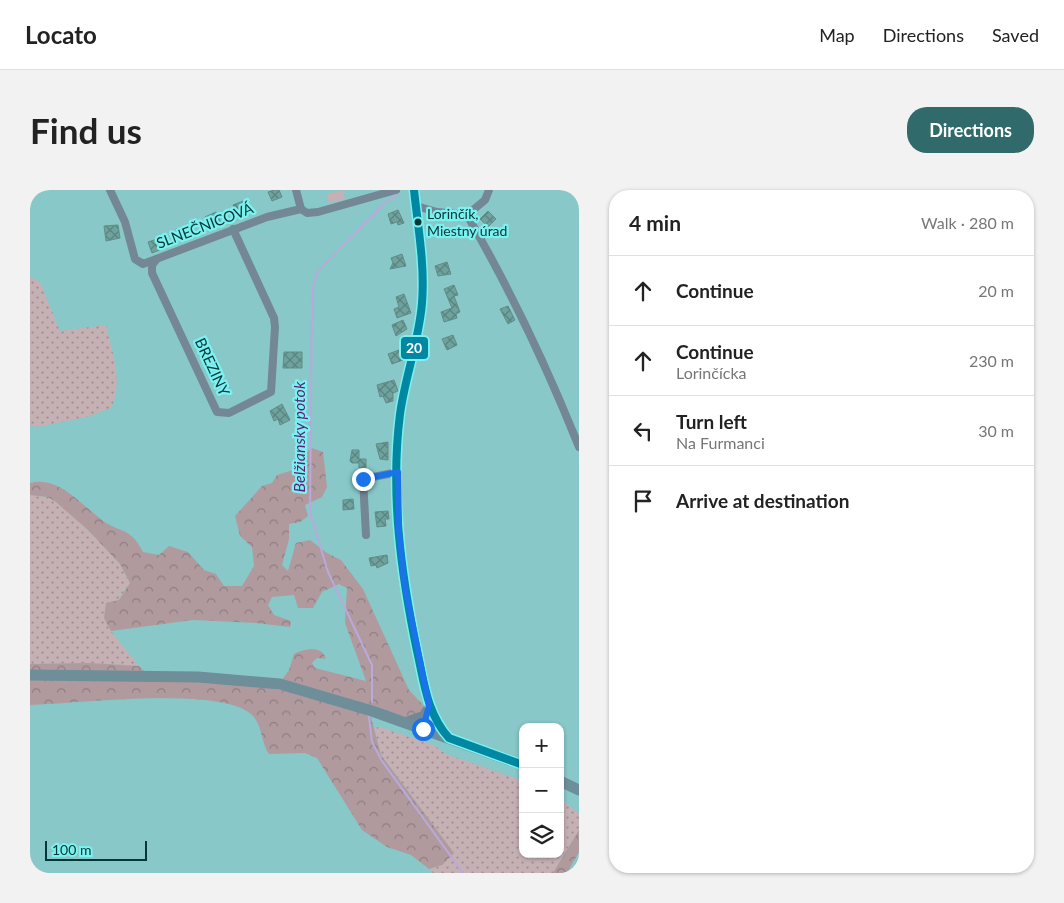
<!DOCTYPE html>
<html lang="en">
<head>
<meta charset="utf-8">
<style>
	body { margin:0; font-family:Lato,sans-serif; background:#f2f2f2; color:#222 }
	.controls { position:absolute; right:15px; bottom:15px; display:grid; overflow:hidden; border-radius:10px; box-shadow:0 1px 4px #0004 }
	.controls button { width:45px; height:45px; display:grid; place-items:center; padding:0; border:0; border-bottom:1px solid #e0e0e0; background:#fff; color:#222; font:25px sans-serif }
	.scale { position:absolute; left:15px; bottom:12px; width:102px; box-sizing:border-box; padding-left:5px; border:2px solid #003737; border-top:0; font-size:14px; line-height:18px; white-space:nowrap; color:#003737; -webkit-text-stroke:4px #7bf1f0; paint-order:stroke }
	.stop { position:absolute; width:15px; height:15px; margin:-11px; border:4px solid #1a73e8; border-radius:50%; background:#fff }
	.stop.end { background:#1a73e8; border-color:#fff; box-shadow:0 1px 5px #0008 }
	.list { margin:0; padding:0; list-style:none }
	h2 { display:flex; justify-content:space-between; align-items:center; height:65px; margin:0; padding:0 20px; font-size:21px }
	h2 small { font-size:16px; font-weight:400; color:#767676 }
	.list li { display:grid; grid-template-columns:32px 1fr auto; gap:15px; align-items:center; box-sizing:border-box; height:70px; padding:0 20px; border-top:1px solid #e0e0e0 }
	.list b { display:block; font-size:19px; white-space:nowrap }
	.list p { margin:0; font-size:16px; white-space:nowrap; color:#767676 }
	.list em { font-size:16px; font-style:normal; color:#767676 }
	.icon { flex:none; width:28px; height:28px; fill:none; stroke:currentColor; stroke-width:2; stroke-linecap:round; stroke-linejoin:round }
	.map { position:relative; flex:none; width:549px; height:683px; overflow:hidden; border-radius:20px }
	header { display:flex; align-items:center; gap:30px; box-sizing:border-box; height:70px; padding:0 25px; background:#fff; border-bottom:1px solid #e0e0e0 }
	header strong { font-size:24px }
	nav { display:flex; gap:28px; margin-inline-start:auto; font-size:18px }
	.intro { display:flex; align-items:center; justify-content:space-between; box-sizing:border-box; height:120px; padding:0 30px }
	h1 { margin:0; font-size:35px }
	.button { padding:12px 22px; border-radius:20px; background:#306a6a; color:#fff; font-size:18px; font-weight:700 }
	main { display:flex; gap:30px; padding:0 30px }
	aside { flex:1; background:#fff; border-radius:20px; box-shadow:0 1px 4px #0004 }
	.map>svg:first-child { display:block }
	.grass { fill:url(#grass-dots) }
	.forest { fill:url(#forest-crowns) }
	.garden { fill:#c5b0b4 }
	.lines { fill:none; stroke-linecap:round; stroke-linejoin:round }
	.stream { stroke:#b9a9dc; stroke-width:2 }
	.building { fill:url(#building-cross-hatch); stroke:#608d89 }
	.street { stroke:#748795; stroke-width:8 }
	.secondary { stroke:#6e8f9a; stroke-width:11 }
	.bus-1-casing { stroke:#7bf1f0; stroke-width:11 }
	.bus-1 { stroke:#0087a1; stroke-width:8 }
	.route { stroke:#1a73e8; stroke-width:6 }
	.bus-dot { fill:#003737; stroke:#7bf1f0; stroke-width:2 }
	.labels { text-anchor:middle; stroke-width:4.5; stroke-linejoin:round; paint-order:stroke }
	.bus-label { font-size:14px; fill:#003737; stroke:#7bf1f0; text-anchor:start }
	.street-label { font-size:15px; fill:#003737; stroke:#7bf1f0 }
	.water-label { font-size:16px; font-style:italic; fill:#5d1f75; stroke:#7bf1f0 }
	.line-badge { stroke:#7bf1f0; stroke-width:2 }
	.badge-label { font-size:14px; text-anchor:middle; font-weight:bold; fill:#fff }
</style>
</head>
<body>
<header>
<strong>Locato</strong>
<nav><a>Map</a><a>Directions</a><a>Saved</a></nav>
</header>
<div class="intro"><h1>Find us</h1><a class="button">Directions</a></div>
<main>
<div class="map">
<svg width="549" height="683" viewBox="0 0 549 683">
	<defs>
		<pattern id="grass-dots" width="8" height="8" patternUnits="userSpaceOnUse" patternTransform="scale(1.25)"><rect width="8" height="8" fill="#c5b0b4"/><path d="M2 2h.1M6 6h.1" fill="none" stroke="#9e9093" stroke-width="1.8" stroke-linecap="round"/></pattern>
		<pattern id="forest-crowns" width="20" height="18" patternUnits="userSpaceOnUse" patternTransform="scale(1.25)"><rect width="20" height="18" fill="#b09a9e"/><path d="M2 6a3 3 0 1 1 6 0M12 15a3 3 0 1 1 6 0" fill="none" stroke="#8d7e82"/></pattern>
		<pattern id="building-cross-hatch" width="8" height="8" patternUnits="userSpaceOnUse" patternTransform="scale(1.25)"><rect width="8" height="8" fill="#6fa29d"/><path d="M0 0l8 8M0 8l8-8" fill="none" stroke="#598581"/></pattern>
	</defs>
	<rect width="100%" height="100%" fill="#88c8c8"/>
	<g class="grass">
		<path d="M0,87l10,5 20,49 46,-6c6,27 18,57 5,83l-24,9 -50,10 -7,-2z"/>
		<path d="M0,305l18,2 8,5 32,28 32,34 10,19 -25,35 6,13 28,35 -50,-3 -59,1z"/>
		<path d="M350,537l54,18 12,9 77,27v73h37v-56l19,16v16l-26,43h-120l-4,-4 13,-4 -2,-31 -59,-79 -7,-27z"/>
	</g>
	<g class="forest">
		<path d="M282,258l11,4 4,35 -5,10 -17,8 3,11 -8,6 -11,2v15l-7,26 6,6 8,-28 14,-3 17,13 14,7 22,29 46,101 14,15 -1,7 -18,7 -123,-38 8,-11 5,-16c11,-6 28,-9 32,5l-9,-1 -5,5 3,5 51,13 -21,-58 2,-35 -8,-4 -17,8 -9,16h-15l-4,-13 -22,2 -4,8 6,10 17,6 -1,6 -34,-4 -63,-3 -82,11 -7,-13 2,-15 13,-3 11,-17 -10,-19 -32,-34 -32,-28 -8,-5 -18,-2v-12c28,-8 52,22 72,37 19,14 28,6 41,32l16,3 10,-9 19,6 16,18 12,4 8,12h18l12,-20 -2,-19 -12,-11 -5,-20 27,-30 10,-3 5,-8 19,-6 4,-13z"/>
		<path d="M59,473l50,3 7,7h-116v-9z"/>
		<path d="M0,490c113,1 236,-10 341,37l10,38 73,98 -12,12 -13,4 -18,-14 -24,-8 -25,-17 -45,-72 -12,-5 -36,1c-8,-11 -6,-27 -16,-38 -28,-31 -179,-12 -223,-11z"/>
		<path d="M549,640v22l-12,21h-14z"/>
	</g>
	<path class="garden" d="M313,0l2,9 -16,4 -2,-9z"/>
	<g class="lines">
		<g class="stream">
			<path d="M342,512v-37l-44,-93 -18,-60 2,-210 1,-16 5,-15 64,-65 15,-12"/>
			<path d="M339,527l3,25 10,19 81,112"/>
		</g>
	</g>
	<g class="building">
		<path d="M244,0h5l3,7 -10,4 -4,-9z"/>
		<path d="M213,11l5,13 -10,3 -5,-12z"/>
		<path d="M368,20l6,13 -6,2 -1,-3 -6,2 -3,-10z"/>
		<path d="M458,21l8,8 -8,8 -8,-8z"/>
		<path d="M186,22l5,11 -12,5 -4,-11z"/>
		<path d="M88,35l2,13 -14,3 -2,-15z"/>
		<path d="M155,36l5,12 -9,3 -5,-12z"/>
		<path d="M130,48l2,11 -10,4 -4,-11z"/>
		<path d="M372,64l4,12 -16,3 3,-6 -2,-5z"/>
		<path d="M417,72l4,12 -13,2 -3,-10z"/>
		<path d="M424,95l4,10 -4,1 6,16 -4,2 1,4 -13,4 -3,-10 11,-4 -8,-19z"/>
		<path d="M374,104l7,19 -14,5 -3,-9 5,-2 -3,-10z"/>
		<path d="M478,116l7,14 -7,4 -8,-15z"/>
		<path d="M373,130l4,9 -11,7 -4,-11z"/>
		<path d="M423,145l4,10 -10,5 -5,-11z"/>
		<path d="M369,160l4,10 -11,4 -4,-10z"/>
		<path d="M254,162h18v16h-19z"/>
		<path d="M364,190l4,11 -5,2v8l-7,2 -3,-7 -3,1 -3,-12z"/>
		<path d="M252,214l8,16 -10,5 -2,-6 -4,2 -4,-10z"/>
		<path d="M358,252v18l-8,-1 -4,-15z"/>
		<path d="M322,260h7v9h7v9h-7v-5h-7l-2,-2z"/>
		<path d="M323,309l1,10 -11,1v-10z"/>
		<path d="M358,321l1,8h-4l1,7 -9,1 -2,-15z"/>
		<path d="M357,365l1,8 -11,5 -1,-3 -5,1 -2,-8z"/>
	</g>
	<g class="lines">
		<g class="street">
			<path d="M80,0l15,32 10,37 8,5 124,-47 34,-8 6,4 11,-1 78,-22"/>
			<path d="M266,0l5,19"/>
			<path d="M384,0c4,37 11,77 8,113 -3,38 -18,74 -22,112 -10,84 3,170 21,252 6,25 7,52 27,70"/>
			<path d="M386,16l21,6 30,3 18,-15 4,-10"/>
			<path d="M437,25c43,74 80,152 112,232"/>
			<path d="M126,70l-4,5v8l65,139 12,1 42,-21 4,-65 -1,-9 -41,-89"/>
			<path d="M336,345l-3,-56 35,-7"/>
			<path d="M373,532l20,-7 6,-10"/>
		</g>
		<g class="secondary">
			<path d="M0,485l168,2 82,7 92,27 151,54"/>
			<path d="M530,591l19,9"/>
		</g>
		<g class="bus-1-casing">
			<path id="bus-1" d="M384,0c4,37 11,75 8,113 -3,38 -17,74 -22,111 -10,79 1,160 17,237 7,31 10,63 32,87l74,27"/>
		</g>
		<use href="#bus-1" class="bus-1"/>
	</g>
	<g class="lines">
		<path class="route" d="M333,289l35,-7 1,58 5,51 25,124 -6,24"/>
	</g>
	<circle class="bus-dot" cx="388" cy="32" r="4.5"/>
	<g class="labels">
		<g class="bus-label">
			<text x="397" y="29">Lorinčík,<tspan x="397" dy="17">Miestny úrad</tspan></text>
		</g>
		<g class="street-label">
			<text transform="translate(175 36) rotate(-21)" y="5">SLNEČNICOVÁ</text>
			<text transform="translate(182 177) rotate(65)" y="5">BREZINY</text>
		</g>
		<g class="water-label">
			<text transform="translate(269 247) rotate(-90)" y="6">Belžiansky potok</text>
		</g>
	</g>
	<rect class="line-badge" x="370" y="146" width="29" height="24" rx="5" fill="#0087a1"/>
	<g class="badge-label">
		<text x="384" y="163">20</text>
	</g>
</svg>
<div class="controls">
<button>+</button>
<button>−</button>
<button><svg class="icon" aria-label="layers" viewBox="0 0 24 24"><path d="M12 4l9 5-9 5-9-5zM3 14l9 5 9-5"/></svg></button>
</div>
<div class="scale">100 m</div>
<div class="stop" style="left:393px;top:539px"></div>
<div class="stop end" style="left:333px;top:289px"></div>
</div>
<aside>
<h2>4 min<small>Walk · 280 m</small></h2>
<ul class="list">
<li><svg class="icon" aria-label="ahead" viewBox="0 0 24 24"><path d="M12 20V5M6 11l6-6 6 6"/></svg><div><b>Continue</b></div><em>20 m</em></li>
<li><svg class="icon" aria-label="ahead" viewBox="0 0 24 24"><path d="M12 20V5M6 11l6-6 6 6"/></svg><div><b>Continue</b><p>Lorinčícka</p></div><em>230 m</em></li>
<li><svg class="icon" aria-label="left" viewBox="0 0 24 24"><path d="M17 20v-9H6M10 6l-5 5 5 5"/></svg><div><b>Turn left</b><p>Na Furmanci</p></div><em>30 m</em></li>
<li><svg class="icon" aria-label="arrive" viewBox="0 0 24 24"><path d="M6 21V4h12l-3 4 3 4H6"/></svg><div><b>Arrive at destination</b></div></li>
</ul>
</aside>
</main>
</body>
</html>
